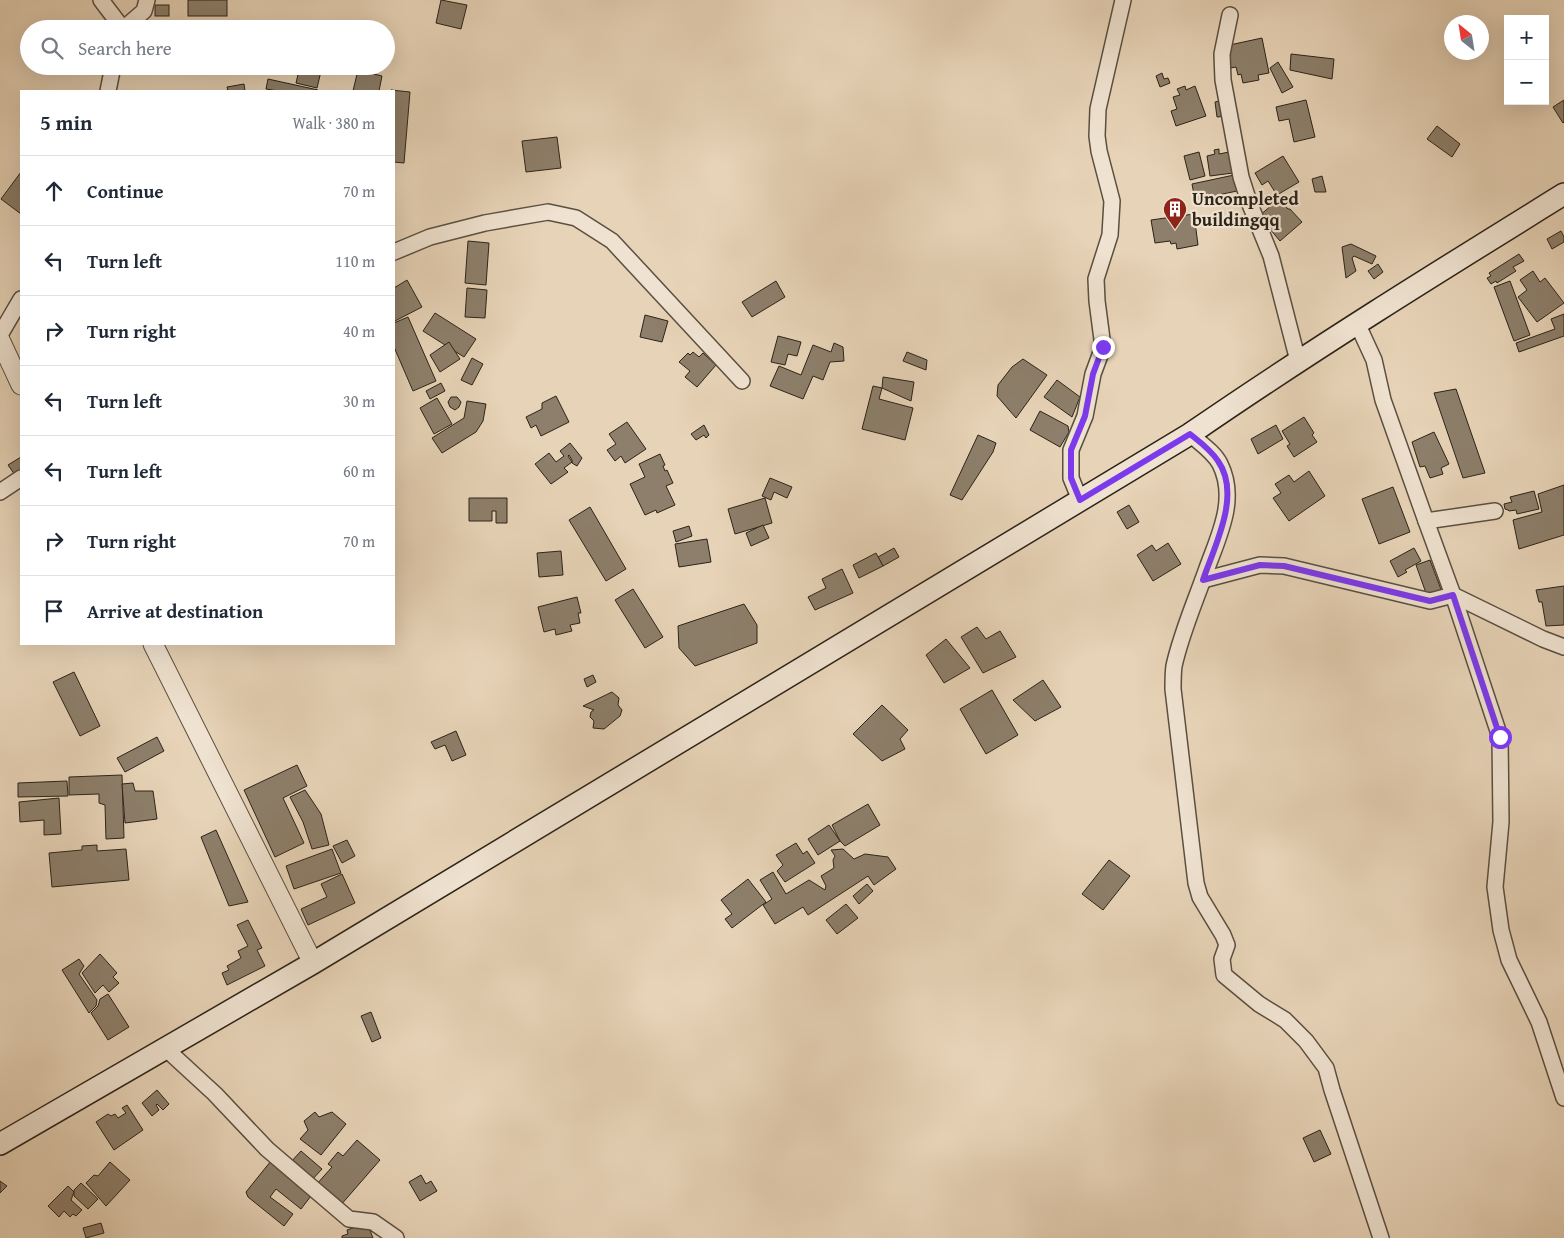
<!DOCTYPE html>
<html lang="en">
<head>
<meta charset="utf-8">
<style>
	body { margin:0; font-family:"Gentium Book Plus",serif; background:#f6f6f7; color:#1f2937 }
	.controls { position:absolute; right:15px; top:15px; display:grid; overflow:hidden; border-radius:0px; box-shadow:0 5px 20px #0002 }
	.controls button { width:45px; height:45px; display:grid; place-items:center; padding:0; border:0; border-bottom:1px solid #e0e1e3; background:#fff; color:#1f2937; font:25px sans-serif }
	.compass { position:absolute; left:1444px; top:15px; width:45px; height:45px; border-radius:50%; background:#fff; box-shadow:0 5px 20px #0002; rotate:330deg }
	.stop { position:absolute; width:15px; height:15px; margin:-11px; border:4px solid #7c3aed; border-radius:50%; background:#fff }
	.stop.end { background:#7c3aed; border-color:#fff; box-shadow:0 1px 5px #0008 }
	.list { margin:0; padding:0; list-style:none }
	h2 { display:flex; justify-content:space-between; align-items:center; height:65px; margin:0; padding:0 20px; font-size:21px }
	h2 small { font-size:16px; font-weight:400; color:#747a83 }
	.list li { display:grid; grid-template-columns:32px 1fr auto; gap:15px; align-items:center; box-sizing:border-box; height:70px; padding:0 20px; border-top:1px solid #e0e1e3 }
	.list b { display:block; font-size:19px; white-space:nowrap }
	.list em { font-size:16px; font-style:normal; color:#747a83 }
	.icon { flex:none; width:28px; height:28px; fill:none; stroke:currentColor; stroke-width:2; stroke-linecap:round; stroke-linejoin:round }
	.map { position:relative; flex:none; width:1564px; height:1238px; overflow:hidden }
	.search { position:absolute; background:#fff; box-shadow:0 5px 20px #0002; left:20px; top:20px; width:375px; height:55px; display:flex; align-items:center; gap:12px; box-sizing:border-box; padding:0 18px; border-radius:28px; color:#747a83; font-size:19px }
	.panel { position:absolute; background:#fff; box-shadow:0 5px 20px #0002; left:20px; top:90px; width:375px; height:555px; border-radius:0px }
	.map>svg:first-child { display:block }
	.building { fill:#8d7f6b; stroke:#2c2318 }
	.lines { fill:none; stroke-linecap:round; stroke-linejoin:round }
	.minor-casing { stroke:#5b4f40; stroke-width:18 }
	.tertiary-casing { stroke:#5b4f40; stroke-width:21 }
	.secondary-casing { stroke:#2c2318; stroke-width:24 }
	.minor { stroke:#efe2d0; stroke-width:15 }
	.tertiary { stroke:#efe2d0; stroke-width:19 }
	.secondary { stroke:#efe2d0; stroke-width:21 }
	.route { stroke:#7c3aed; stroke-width:6 }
	.labels { text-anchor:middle; stroke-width:4.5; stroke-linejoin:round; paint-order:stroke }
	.poi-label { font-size:18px; font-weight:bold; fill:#2c2318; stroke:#efe2d0; text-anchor:start }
</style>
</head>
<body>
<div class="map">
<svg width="1564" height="1238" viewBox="0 0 1564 1238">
	<rect width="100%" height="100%" fill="#e7d3b7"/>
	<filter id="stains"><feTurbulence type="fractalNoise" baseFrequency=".004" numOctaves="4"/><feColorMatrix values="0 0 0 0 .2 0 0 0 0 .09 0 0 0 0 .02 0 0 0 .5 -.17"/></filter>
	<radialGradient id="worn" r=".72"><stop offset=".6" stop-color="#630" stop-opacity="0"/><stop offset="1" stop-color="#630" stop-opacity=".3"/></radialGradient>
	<g class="building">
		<rect x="188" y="0" width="39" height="16"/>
		<path d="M441,0l26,5 -6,24 -25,-6z"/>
		<rect x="155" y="5" width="14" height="11"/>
		<path d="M1262,38l7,35 -11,2 1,5 -16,3 -2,-9 -3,1 -2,-8 -6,1 -5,-22z"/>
		<path d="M1291,54l43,5 -2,20 -42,-9z"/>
		<path d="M1278,62l15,25 -11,6 -12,-25z"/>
		<path d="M125,66h37l-1,7 -36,-5z"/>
		<path d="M300,66l22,1 -5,21 -21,-5z"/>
		<path d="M358,70l24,6 -3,15h-26z"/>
		<path d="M1162,73l2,6 4,-1 2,5 -10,4 -4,-11z"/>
		<path d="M268,79l50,11v1h-40l-12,-2z"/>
		<path d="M244,84l1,7h-17l-1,-4z"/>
		<path d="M1185,86l1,4 9,-4 11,30 -30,10 -5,-15 6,-2 -4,-12 7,-2 -3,-6z"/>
		<path d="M391,90l19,2 -6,71 -10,-1v-71z"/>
		<path d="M1224,100l3,16 -10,1 -2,-15z"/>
		<path d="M1306,100l9,37 -21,5 -5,-23 -10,2 -3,-14z"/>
		<path d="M1564,100v22l-1,1 -10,-16z"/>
		<path d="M1437,126l23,18 -8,13 -25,-18z"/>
		<path d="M557,137l4,31 -35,4 -4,-31z"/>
		<path d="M1219,149v5l10,-2 4,21 -23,3 -3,-20 8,-2 -1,-4z"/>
		<path d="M1199,152l6,24 -15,4 -6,-24z"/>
		<path d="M1283,156l16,26 -22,13 -9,-14 -6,4 -7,-12z"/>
		<path d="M21,172v42l-20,-15z"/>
		<path d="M1234,175l3,16 -42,9 -3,-16z"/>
		<path d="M1322,176l4,16h-11l-3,-13z"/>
		<path d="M1279,199l9,10h2l12,13 -22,19 -21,-25z"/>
		<path d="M1194,214l4,31 -21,4 -1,-6 -5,1 -1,-3 -15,2 -4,-23z"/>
		<path d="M1561,231l3,6v5l-12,7 -5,-10z"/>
		<path d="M468,241l21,2 -3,42 -21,-2z"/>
		<path d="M1351,244l25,12 -4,8 -18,-8 -2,2 4,13 -10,7 -4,-31z"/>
		<path d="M1519,254l5,7 -11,6 3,4 -19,12 -1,-2 -5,3 -4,-6 4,-2 -2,-3z"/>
		<path d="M1378,264l5,8 -9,7 -6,-8z"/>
		<path d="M1533,271l7,11 5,-4 19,25 -27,19 -19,-25 9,-7 -7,-10z"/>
		<path d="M407,280l15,27 -27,14 -1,-3v-30z"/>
		<path d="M776,281l9,16 -33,20 -10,-15z"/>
		<path d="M1510,281l20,54 -16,6 -20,-54z"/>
		<path d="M467,288l20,2 -2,28 -20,-1z"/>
		<path d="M435,313l41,26 -12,18 -41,-26z"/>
		<path d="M1564,314v22l-45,16 -3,-9 39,-14 -4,-10z"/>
		<path d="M645,315l23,6 -6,21 -22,-5z"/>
		<path d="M408,317l28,64 -23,10 -19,-44v-24z"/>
		<path d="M778,336l23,6 -4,14 -9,-2 -3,11 -14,-3z"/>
		<path d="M449,342l11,17 -20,13 -10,-17z"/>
		<path d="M834,343l9,4 1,14 -14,1 -7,18 -10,-4 -10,23 -33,-13 9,-20 22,9 12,-30 18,7z"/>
		<path d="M693,352l6,5 4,-4 13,12 -19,22 -12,-10 5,-6 -11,-9 9,-9 2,2z"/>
		<path d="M907,352l20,8 -1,10 -23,-9z"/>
		<path d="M472,358l11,6 -11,21 -11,-5z"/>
		<path d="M1023,359l24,16 -31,43 -19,-22 1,-11 14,-18z"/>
		<path d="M883,377l31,5 -3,19 -29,-13z"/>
		<path d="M1057,380l23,17 -8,20 -28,-20z"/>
		<path d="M441,383l4,8 -15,8 -4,-8z"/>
		<path d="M873,386l9,2 -3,11 34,9 -8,32 -43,-11z"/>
		<path d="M1456,389l29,84 -22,5 -29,-85z"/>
		<path d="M556,396l13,26 -28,14 -5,-11 -5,3 -5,-11 16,-8v-6z"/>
		<path d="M451,397h6l4,5 -2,5 -4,3 -5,-3 -2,-5z"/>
		<path d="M437,398l15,26 -18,10 -14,-26z"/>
		<path d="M467,401l19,3 -3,17 -7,11 -34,21 -10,-15 32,-20z"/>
		<path d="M1040,411l28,15 1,6 -9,15 -30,-17z"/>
		<path d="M1304,417l10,16 -2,2 5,7 -23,15 -7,-11 3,-2 -8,-13z"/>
		<path d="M627,422l19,27 -21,14 -4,-7 -6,5 -8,-11 9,-6 -7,-10z"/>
		<path d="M704,425l5,10 -3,3 -2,-3 -8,5 -5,-6z"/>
		<path d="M1276,425l7,14 -25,15 -7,-15z"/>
		<path d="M1434,432l15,32 -8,4 2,6 -13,4 -5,-12 -5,1 -8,-25z"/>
		<path d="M978,435l18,8 -3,9 -31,48 -12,-5z"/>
		<path d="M570,443l12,15 -5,8 -5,-3v-3l-3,-5 -1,1 4,6 -8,6 4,4 -17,12 -16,-20 14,-11 7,9 8,-6 -4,-5z"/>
		<path d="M660,454l5,11 -2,1 2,5 2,-1 6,13 -7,3 9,19 -18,8 -1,-3 -11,5 -15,-31 15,-7 -6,-13z"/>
		<path d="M21,457v14l-6,4 -7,-10z"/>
		<path d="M1309,471l16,25 -36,25 -16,-23 8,-5 -6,-9 14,-9 5,7z"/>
		<path d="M770,478l22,9 -5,11 -13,-6 -3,8 -9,-4z"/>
		<path d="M1564,485v50l-45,14 -6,-29 29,-8 -4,-18z"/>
		<path d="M1393,487l17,45 -31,12 -17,-45z"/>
		<path d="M1534,491l5,18 -22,5 -1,-4 -7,1 -1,-1 -3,-1 -1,-5 8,-2 -2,-5z"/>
		<path d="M469,498h38v25h-11v-12h-4v10h-23z"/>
		<path d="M765,498l7,25 -37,11 -7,-25z"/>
		<path d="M1129,505l10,17 -12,7 -10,-17z"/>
		<path d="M590,507l36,62 -20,12 -37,-61z"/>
		<path d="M763,525l6,13 -18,8 -5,-13z"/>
		<path d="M689,526l3,10 -16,6 -3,-11z"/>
		<path d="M707,539l4,23 -32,5 -4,-23z"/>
		<path d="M1168,543l13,21 -28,17 -16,-26 15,-10 4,6z"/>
		<path d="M894,548l5,9 -16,9 -5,-9z"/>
		<path d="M1414,548l7,13 -16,9 2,2 -9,5 -8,-16z"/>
		<path d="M561,551l2,24 -24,2 -2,-24z"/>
		<path d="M876,553l7,13 -24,12 -6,-13z"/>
		<path d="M1430,560l12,32 -16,1 -10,-28z"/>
		<path d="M842,569l11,24 -38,17 -7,-13 18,-9 -4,-9z"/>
		<path d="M1564,586v39l-18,1 -4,-24h-3l-3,-12z"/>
		<path d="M633,589l30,48 -18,11 -30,-48z"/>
		<path d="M577,597l4,16h-3l2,10 -10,2 2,6 -16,4 -1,-6 -11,3 -6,-25z"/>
		<path d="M744,604l13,21v18l-62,23 -16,-18 -1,-22z"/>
		<path d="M977,627l9,12 14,-8 16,26 -33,16 -22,-36z"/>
		<path d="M946,639l24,29 -26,15 -18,-28z"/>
		<path d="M74,672l26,54 -20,10 -27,-54z"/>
		<path d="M593,675l3,7 -9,5 -3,-8z"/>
		<path d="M1043,680l18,27 -26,14 -22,-21z"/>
		<path d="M992,690l26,45 -32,19 -26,-45z"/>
		<path d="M612,692l7,6 -1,7 4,5 -2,6 -16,13 -11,-1 1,-7 -4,-4 1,-5 3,-2 -11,-4z"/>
		<path d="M882,705l26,25 -8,9 5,10 -23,12 -29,-27z"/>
		<path d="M456,731l10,24 -14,6 -7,-16 -10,4 -4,-7z"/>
		<path d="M157,737l7,14 -39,21 -8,-14z"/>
		<path d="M297,765l10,21 -24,12 21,45 -29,14 -31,-67z"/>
		<path d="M122,775l2,63 -18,1 -1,-34 -6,-2v-9l-30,1v-18z"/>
		<path d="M67,781l1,15 -50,1v-14z"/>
		<path d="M133,783l2,8h18l4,28 -32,4 -3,-39z"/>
		<path d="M305,790l16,24 8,31 -17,4 -9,-27 -13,-25z"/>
		<path d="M59,798l2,36 -17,1v-15l-24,2 -1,-20z"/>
		<path d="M868,804l12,21 -35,21 -5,-5 -8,-16z"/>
		<path d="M829,825l11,16 -22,14 -10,-16z"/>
		<path d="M216,830l32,72 -19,4 -28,-69z"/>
		<path d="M347,840l8,16 -13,7 -9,-17z"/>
		<path d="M796,843l7,11 4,-3 8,12 -30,19 -8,-11 6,-6 -7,-10z"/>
		<path d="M97,845v6l29,-2 3,31 -77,7 -3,-34 33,-3v-4z"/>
		<path d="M332,849l9,24 -47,16 -8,-23z"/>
		<path d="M843,849l11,10 11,-5 23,3 8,12 -22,16 -6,-9 -60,39 -5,-8 -28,17 -12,-19 9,-6 -12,-19 13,-8 13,22 23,-14 16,10 1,-4 -5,-10 13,-8 -1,-8 2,-4 -4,-6z"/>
		<path d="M1109,860l21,16 -27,34 -21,-16z"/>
		<path d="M342,874l13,29 -47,22 -7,-16 26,-12 -6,-13z"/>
		<path d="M748,879l18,23 -34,26 -7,-9 7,-5 -11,-14z"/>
		<path d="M867,884l6,7 -14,13 -6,-8z"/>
		<path d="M846,904l12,14 -21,16 -11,-14z"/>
		<path d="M248,920l14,28 -5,2 8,16 -38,19 -5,-12 7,-3 -2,-4 14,-8 -3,-7 10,-5 -11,-21z"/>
		<path d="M100,954l17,19 -4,4 6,6 -10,9 -6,-7 -8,8 -13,-20z"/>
		<path d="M79,959l5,7 -5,8 18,26 -1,6 -7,7 -27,-43z"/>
		<path d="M108,994l21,33 -21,13 -17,-27 7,-7 2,-7z"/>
		<path d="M371,1012l10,26 -9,4 -11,-26z"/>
		<path d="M157,1090l12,14 -6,6 -6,-6 -1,1 3,5 -7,6 -10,-13z"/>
		<path d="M127,1105l16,25 -29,20 -18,-28 12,-8 3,2 4,-2 3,4 8,-5 -4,-5z"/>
		<path d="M315,1112l4,5 13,-5 14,12 -25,31 -21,-16 8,-9 -4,-9z"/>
		<path d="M1320,1130l11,24 -17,8 -11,-24z"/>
		<path d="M357,1140l23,20 -40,46 -24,-21 16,-18 -4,-3 10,-12 5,4z"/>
		<path d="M301,1151l21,18 -12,13 -21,-18z"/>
		<path d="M275,1156l39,36 -13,17 -25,-20 -6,8 23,17 -9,12 -36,-29 -2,-5z"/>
		<path d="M110,1162l20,18 -24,26 -20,-23 8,-8 4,1z"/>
		<path d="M421,1175l5,9 5,-3 6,10 -17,10 -11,-19z"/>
		<path d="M0,1181l7,5 -7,7z"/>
		<path d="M81,1183l17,16 -10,10 -14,-13v-6z"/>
		<path d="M68,1186l6,6 -3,8 11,10 -6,6 -3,-2 -3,3 -6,-6 -5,6 -11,-11z"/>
		<path d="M101,1223l3,10 -18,5 -3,-10z"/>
		<path d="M367,1223l6,15h-31v-2l6,-2 -1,-4z"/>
	</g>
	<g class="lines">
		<g class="minor-casing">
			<g id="minor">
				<path d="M101,0l22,29"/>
				<path d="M1230,15l-8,39 1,26 18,97 8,25 22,54 27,105"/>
				<path d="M123,29l21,-18 3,-11"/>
				<path d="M108,91l5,-25"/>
				<path d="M394,252l36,-15 55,-14 63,-11 28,6 36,23 130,140"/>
				<path d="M1357,323l17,37 9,40 43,121 69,-10"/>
				<path d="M0,335l21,-36"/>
				<path d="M1190,434c10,9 24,18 30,30 18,36 -2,73 -14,107 -11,31 -25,63 -32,95 -1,7 -1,15 -1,23l23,194 4,14 23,38 4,10 -5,14 2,16 35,29 26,16 21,21 20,27 6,22 49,148"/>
				<path d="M0,492l21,-14"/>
				<path d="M1080,500l-9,-22v-28l14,-34 8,-42 10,-27 -6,-46 -1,-22 14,-44 2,-34 -13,-50 -2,-15 1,-27 25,-109"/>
				<path d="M1203,580l57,-15 24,1 146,35 23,-6 -27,-74"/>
				<path d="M1453,595l47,142 1,85 -6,65 6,43 8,30 30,62 25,76"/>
				<path d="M1453,595l90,44 21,8"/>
				<path d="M165,1048l50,46 52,55 82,70 24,3 23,16"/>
			</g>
		</g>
		<g class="tertiary-casing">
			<g id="tertiary">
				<path d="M0,340l21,45"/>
				<path d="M153,644l160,319"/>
			</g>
		</g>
		<g class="secondary-casing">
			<path id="secondary" d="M0,1144l313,-181 877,-529c122,-84 248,-162 374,-240"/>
		</g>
		<use href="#minor" class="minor"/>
		<use href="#tertiary" class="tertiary"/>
		<use href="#secondary" class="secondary"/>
	</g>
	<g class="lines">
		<path class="route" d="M1103,347l-10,27 -8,42 -14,34v28l9,22 110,-66c10,8 21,16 28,27 24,34 -4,86 -15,119l57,-15 24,1 146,35 23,-6 47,142"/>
	</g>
	<defs>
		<g id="building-pin" transform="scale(1.25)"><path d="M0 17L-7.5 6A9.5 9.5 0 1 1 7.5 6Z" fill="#8f2418" stroke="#efe2d0"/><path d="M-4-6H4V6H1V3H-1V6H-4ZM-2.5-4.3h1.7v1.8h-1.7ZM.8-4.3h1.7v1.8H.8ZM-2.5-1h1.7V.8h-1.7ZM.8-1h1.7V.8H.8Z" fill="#fff"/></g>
	</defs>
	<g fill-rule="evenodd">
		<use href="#building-pin" x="1175" y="209"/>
	</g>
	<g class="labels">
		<g class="poi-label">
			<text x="1192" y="205">Uncompleted<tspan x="1192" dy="21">buildingqq</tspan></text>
		</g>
	</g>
	<rect width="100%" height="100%" filter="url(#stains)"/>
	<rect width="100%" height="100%" fill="url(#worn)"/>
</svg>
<div class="controls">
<button>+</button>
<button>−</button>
</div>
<svg class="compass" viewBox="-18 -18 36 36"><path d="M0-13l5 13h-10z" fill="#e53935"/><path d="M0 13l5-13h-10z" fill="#747a83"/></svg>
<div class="stop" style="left:1500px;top:737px"></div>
<div class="stop end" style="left:1103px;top:347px"></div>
<div class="search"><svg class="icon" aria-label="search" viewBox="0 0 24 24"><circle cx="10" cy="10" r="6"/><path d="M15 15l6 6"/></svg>Search here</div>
<section class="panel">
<h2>5 min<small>Walk · 380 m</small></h2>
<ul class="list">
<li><svg class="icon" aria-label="ahead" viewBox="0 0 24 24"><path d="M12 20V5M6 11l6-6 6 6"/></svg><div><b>Continue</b></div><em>70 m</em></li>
<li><svg class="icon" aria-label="left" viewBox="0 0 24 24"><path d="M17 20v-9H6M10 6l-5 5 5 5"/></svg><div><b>Turn left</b></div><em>110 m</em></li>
<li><svg class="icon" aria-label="right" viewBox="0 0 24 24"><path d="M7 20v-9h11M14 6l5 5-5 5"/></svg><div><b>Turn right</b></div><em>40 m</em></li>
<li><svg class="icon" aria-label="left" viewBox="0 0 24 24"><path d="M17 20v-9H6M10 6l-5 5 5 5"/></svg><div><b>Turn left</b></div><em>30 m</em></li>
<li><svg class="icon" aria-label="left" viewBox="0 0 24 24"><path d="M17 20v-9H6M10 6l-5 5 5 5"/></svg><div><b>Turn left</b></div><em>60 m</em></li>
<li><svg class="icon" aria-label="right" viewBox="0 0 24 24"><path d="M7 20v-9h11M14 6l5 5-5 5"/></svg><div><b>Turn right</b></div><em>70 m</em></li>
<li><svg class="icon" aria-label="arrive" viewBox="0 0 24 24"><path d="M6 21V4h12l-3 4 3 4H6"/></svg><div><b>Arrive at destination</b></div></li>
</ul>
</section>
</div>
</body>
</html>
